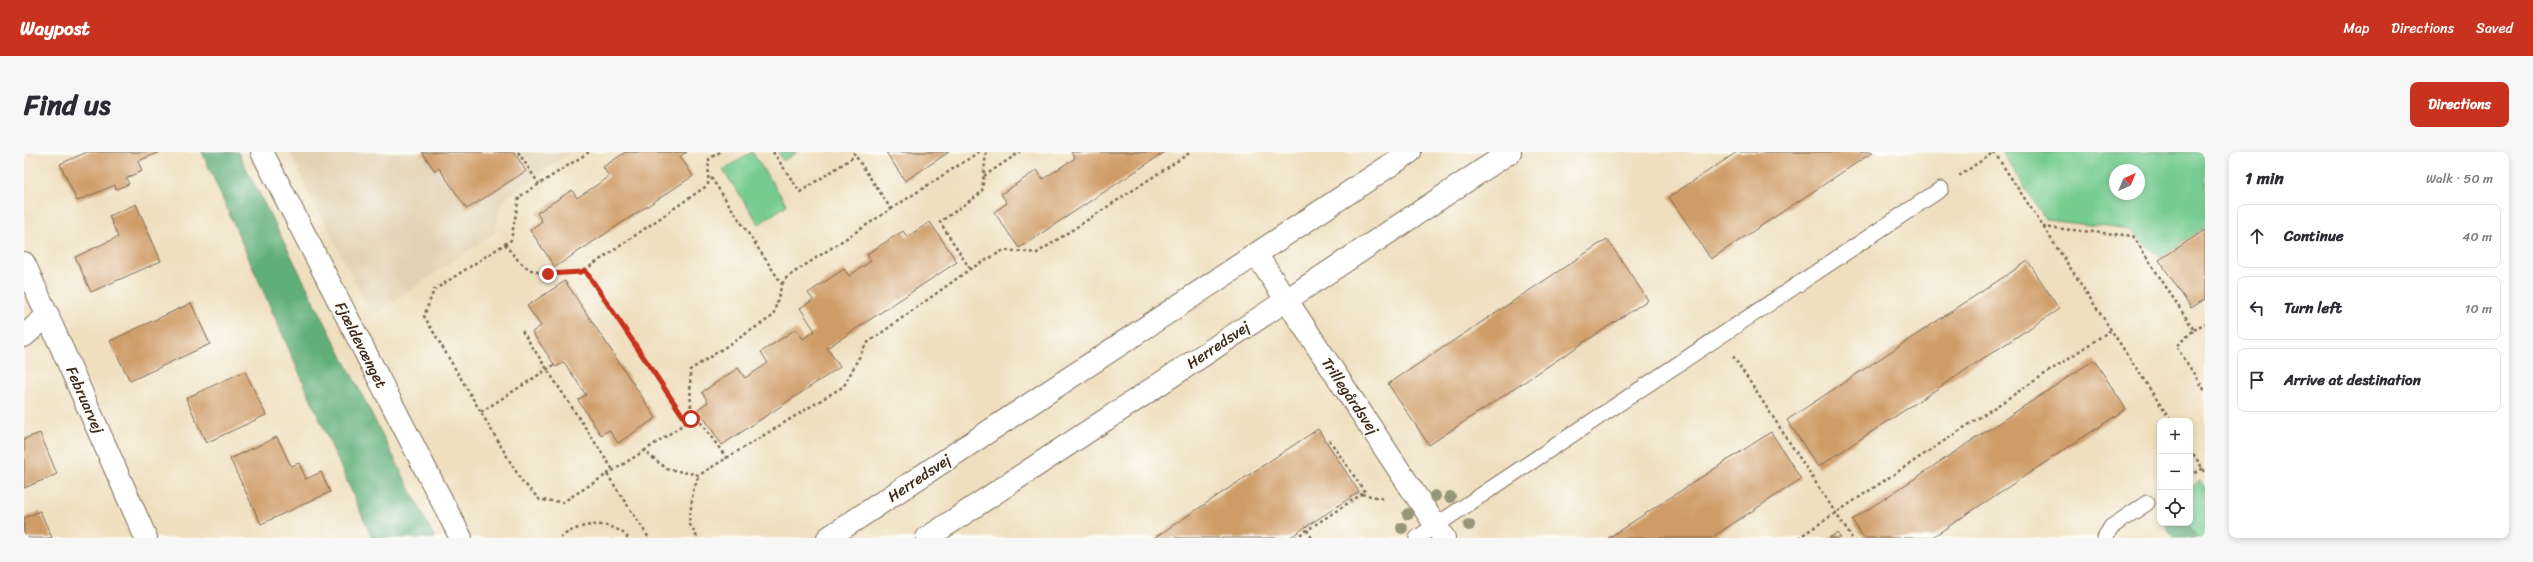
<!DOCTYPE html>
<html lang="en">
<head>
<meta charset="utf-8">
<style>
	body { margin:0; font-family:Sriracha,sans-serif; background:#f7f7f7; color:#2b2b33 }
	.controls { position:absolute; right:12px; bottom:12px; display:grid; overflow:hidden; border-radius:8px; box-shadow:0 2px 6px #0003 }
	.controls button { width:36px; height:36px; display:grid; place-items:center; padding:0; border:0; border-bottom:1px solid #e1e1e2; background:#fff; color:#2b2b33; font:20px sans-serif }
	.compass { position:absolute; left:2085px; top:12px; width:36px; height:36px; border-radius:50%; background:#fff; box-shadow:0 2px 6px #0003; rotate:44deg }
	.stop { position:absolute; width:12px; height:12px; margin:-9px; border:3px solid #c8321e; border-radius:50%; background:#fff }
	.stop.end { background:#c8321e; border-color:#fff; box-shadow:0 1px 4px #0008 }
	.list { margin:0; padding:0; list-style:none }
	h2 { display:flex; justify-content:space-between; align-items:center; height:52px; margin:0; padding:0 16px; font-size:17px }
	h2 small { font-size:13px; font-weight:400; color:#7c7c81 }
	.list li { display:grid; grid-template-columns:26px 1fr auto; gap:12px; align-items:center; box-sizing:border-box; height:64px; margin:0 8px 8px; padding:0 8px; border:1px solid #e1e1e2; border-radius:8px }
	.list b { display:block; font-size:15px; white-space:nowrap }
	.list em { font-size:13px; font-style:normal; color:#7c7c81 }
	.icon { flex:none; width:22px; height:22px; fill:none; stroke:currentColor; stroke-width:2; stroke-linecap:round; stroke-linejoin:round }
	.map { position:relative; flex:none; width:2181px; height:386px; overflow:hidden; border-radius:8px }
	header { display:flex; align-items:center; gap:24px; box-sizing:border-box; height:56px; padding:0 20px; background:#c8321e; color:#fff }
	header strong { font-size:19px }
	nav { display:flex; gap:22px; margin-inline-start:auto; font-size:14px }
	.intro { display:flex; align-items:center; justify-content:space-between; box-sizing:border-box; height:96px; padding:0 24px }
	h1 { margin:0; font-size:28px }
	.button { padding:10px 18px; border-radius:8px; background:#c8321e; color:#fff; font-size:14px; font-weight:700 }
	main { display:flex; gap:24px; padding:0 24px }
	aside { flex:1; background:#fff; border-radius:8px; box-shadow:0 2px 6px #0003 }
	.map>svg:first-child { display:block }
	.built { fill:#e3d1b4 }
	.green { fill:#75cb90; stroke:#587a57; fill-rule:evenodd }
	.forest { fill:#60af7a; stroke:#4e6c4c }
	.building { fill:#cf9c67 }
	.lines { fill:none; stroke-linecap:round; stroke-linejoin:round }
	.service-casing { stroke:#7a6956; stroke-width:17 }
	.minor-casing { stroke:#7a6956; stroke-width:24 }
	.tertiary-casing { stroke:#7a6956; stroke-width:24 }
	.path { stroke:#7a6956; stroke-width:2.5; stroke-dasharray:3 3; stroke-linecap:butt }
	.service { stroke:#fff; stroke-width:15 }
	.minor { stroke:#fff; stroke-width:22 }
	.tertiary { stroke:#fff; stroke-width:22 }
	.tree { fill:#959679 }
	.route { stroke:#c8321e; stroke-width:5 }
	.labels { text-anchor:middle; stroke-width:3.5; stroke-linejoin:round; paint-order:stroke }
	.street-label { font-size:15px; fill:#3b2a1e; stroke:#fdfcf7 }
</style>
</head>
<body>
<header>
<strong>Waypost</strong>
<nav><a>Map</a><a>Directions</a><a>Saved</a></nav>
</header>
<div class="intro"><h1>Find us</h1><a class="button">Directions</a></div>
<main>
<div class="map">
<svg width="2181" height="386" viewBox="0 0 2181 386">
	<rect width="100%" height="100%" fill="#fdfcf7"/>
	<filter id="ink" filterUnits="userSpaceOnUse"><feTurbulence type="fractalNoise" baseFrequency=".025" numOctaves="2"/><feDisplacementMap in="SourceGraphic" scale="8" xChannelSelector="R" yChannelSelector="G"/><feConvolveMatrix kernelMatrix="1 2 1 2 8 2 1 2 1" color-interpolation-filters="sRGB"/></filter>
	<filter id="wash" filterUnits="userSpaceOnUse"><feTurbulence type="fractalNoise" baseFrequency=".012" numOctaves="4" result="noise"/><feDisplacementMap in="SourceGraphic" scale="16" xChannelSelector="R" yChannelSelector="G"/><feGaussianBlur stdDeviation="0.9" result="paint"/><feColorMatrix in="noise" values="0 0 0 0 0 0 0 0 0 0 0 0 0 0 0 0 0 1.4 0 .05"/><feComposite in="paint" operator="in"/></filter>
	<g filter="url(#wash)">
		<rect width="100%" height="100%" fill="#efdfbf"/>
		<path class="built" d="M265,0h282l-68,48 -9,33 -122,83z"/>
		<g class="green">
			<path d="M728,0l35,53 -28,19 -36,-54z"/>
			<path d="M754,0h19l-14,9z"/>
			<path d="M1978,0h203v75l-46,31 -27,-28 -86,-10zM2091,18h24v24h-24z"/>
			<path d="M2176,329l5,8v49h-8l-10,-15h3v-35z"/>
		</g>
		<g class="forest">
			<path d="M178,0h36l197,386h-63z"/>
			<path d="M2139,371h24l10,15h-23z"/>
		</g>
		<g id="blocks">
			<g class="building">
				<path d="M63,0h73l-22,9 4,10 -16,7 3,6 -13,5 -1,-4 -38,16 -17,-37z"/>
				<path d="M398,0h92l12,19 -59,38 -28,-41 -4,3z"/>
				<path d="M602,0h61l-7,4 13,20 -138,91 -25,-37 12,-9 -5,-8 35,-23 5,8 32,-21 -6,-10z"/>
				<path d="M862,0h63l-44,29z"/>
				<path d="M1047,0h94l-146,96 -25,-36 13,-9 -6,-9 36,-24 6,9 32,-21z"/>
				<path d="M1713,0h136l-162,107 -42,-62z"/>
				<path d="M112,52l25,57 -70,31 -16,-35 43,-20 -9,-21z"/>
				<path d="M906,70l27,40 -130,86 13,19 -118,78 -24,-36 10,-7 -6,-10 36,-24 7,10 23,-15 -7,-11 35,-23 7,10 12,-8 -15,-23 13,-8 -5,-7 36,-24 5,7 22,-15 -4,-7 36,-23 4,6z"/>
				<path d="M2181,78v69l-14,9 -32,-48z"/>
				<path d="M1583,87l41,61 -219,145 -41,-61z"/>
				<path d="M2004,109l31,48 -241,158 -31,-47z"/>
				<path d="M541,129l91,137 -38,25 -9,-13 -8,5 -23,-35 8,-5 -22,-33 -8,5 -24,-35 9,-6 -14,-20z"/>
				<path d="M167,151l19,41 -80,37 -20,-40z"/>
				<path d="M2070,208l32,49 -195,129h-67l-12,-18z"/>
				<path d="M221,219l21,44 -60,28 -20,-45z"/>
				<path d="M1294,277l41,63 -70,46h-135z"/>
				<path d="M1747,280l30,47 -90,59h-103z"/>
				<path d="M16,281l17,41 -33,14v-49z"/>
				<path d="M253,285l14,29 8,-3 7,16 15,-7 9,20 -69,32 -31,-65z"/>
				<path d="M16,359l12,27h-28v-20z"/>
				<path d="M1813,381l4,5h-12z"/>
			</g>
		</g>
	</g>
	<g filter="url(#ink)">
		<use href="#blocks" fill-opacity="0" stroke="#7a6956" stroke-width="1"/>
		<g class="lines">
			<g class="service-casing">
				<g id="service">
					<path d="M1393,386l524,-349"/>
					<path d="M2081,386l6,-11 36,-24"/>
				</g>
			</g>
			<g class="minor-casing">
				<g id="minor">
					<path d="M238,0l199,386"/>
					<path d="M1232,102l188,284"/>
					<path d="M0,111l122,275"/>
					<path d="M0,184l24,-21"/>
				</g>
			</g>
			<g class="tertiary-casing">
				<g id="tertiary">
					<path d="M804,386l582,-386"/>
					<path d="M903,386l583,-386"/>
				</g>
			</g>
			<g class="path">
				<path d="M494,0l21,32"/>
				<path d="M565,0l-70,45 -8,43 -77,50 -10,26 97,164 19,20 23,2 81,-51 23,18 32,6 145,-89 22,-42 104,-75 34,-19 33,3 154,-101"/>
				<path d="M696,0l-11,7 -1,26 -123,85 102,152 9,-6 32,44"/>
				<path d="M749,0l27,40 55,-36"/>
				<path d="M1970,0l177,269"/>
				<path d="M960,24l36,-24"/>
				<path d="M1935,24l35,-24"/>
				<path d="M867,57l88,-57"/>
				<path d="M2019,75l90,9 61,94 -18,16 29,45"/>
				<path d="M481,92c25,35 35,30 76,28l4,-2"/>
				<path d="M946,117l-30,-47 42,-30 4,-40"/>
				<path d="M758,132l5,-7 104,-68 -38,-57"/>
				<path d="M2170,178l11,-7"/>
				<path d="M498,179l91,139"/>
				<path d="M1709,204l119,182"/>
				<path d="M457,260l73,-47"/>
				<path d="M667,267l-1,-49 83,-54 9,-32 -72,-108"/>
				<path d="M2166,297l15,23"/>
				<path d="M620,299l43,-29"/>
				<path d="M583,322l42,64"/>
				<path d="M2166,324l15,-9"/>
				<path d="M1338,342l23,5"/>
				<path d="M1283,378l5,8"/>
				<path d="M673,385l-8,-14 4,-32 6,-16"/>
				<path d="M536,386c18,-15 51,-20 68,0"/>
				<path d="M1271,386l70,-46 -37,-54"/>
				<path d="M1774,386l313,-208"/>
			</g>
			<use href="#service" class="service"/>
			<use href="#minor" class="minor"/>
			<use href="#tertiary" class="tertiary"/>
		</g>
		<g class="tree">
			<circle cx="1411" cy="344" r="6"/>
			<circle cx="1426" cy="345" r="6"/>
			<circle cx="1384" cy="362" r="6"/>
			<circle cx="1445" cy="373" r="6"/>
			<circle cx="1378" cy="376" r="6"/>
		</g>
	</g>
	<g class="lines" filter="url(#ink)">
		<path class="route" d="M524,122l33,-2 4,-2 102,152 4,-3"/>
	</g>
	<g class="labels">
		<g class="street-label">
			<text transform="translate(337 193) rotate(63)" y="5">Fjældevænget</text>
			<text transform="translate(1194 193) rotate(-34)" y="5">Herredsvej</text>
			<text transform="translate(1326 244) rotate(56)" y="5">Trillegårdsvej</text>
			<text transform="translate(61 248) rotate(66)" y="5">Februarvej</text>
			<text transform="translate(895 326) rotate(-34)" y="5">Herredsvej</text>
		</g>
	</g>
</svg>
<div class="controls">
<button>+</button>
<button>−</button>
<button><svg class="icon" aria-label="locate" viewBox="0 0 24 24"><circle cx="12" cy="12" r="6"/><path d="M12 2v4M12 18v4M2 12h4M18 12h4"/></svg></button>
</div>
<svg class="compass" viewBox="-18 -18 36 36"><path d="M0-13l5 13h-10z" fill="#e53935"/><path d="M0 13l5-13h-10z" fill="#7c7c81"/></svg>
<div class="stop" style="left:667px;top:267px"></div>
<div class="stop end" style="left:524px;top:122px"></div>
</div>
<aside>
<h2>1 min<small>Walk · 50 m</small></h2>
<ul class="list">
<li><svg class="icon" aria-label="ahead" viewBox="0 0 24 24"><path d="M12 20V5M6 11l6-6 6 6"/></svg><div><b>Continue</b></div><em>40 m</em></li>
<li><svg class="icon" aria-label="left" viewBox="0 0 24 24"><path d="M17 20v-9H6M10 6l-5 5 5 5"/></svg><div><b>Turn left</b></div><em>10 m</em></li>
<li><svg class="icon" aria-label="arrive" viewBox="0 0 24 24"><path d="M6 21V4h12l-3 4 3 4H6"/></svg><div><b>Arrive at destination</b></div></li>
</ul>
</aside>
</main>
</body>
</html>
